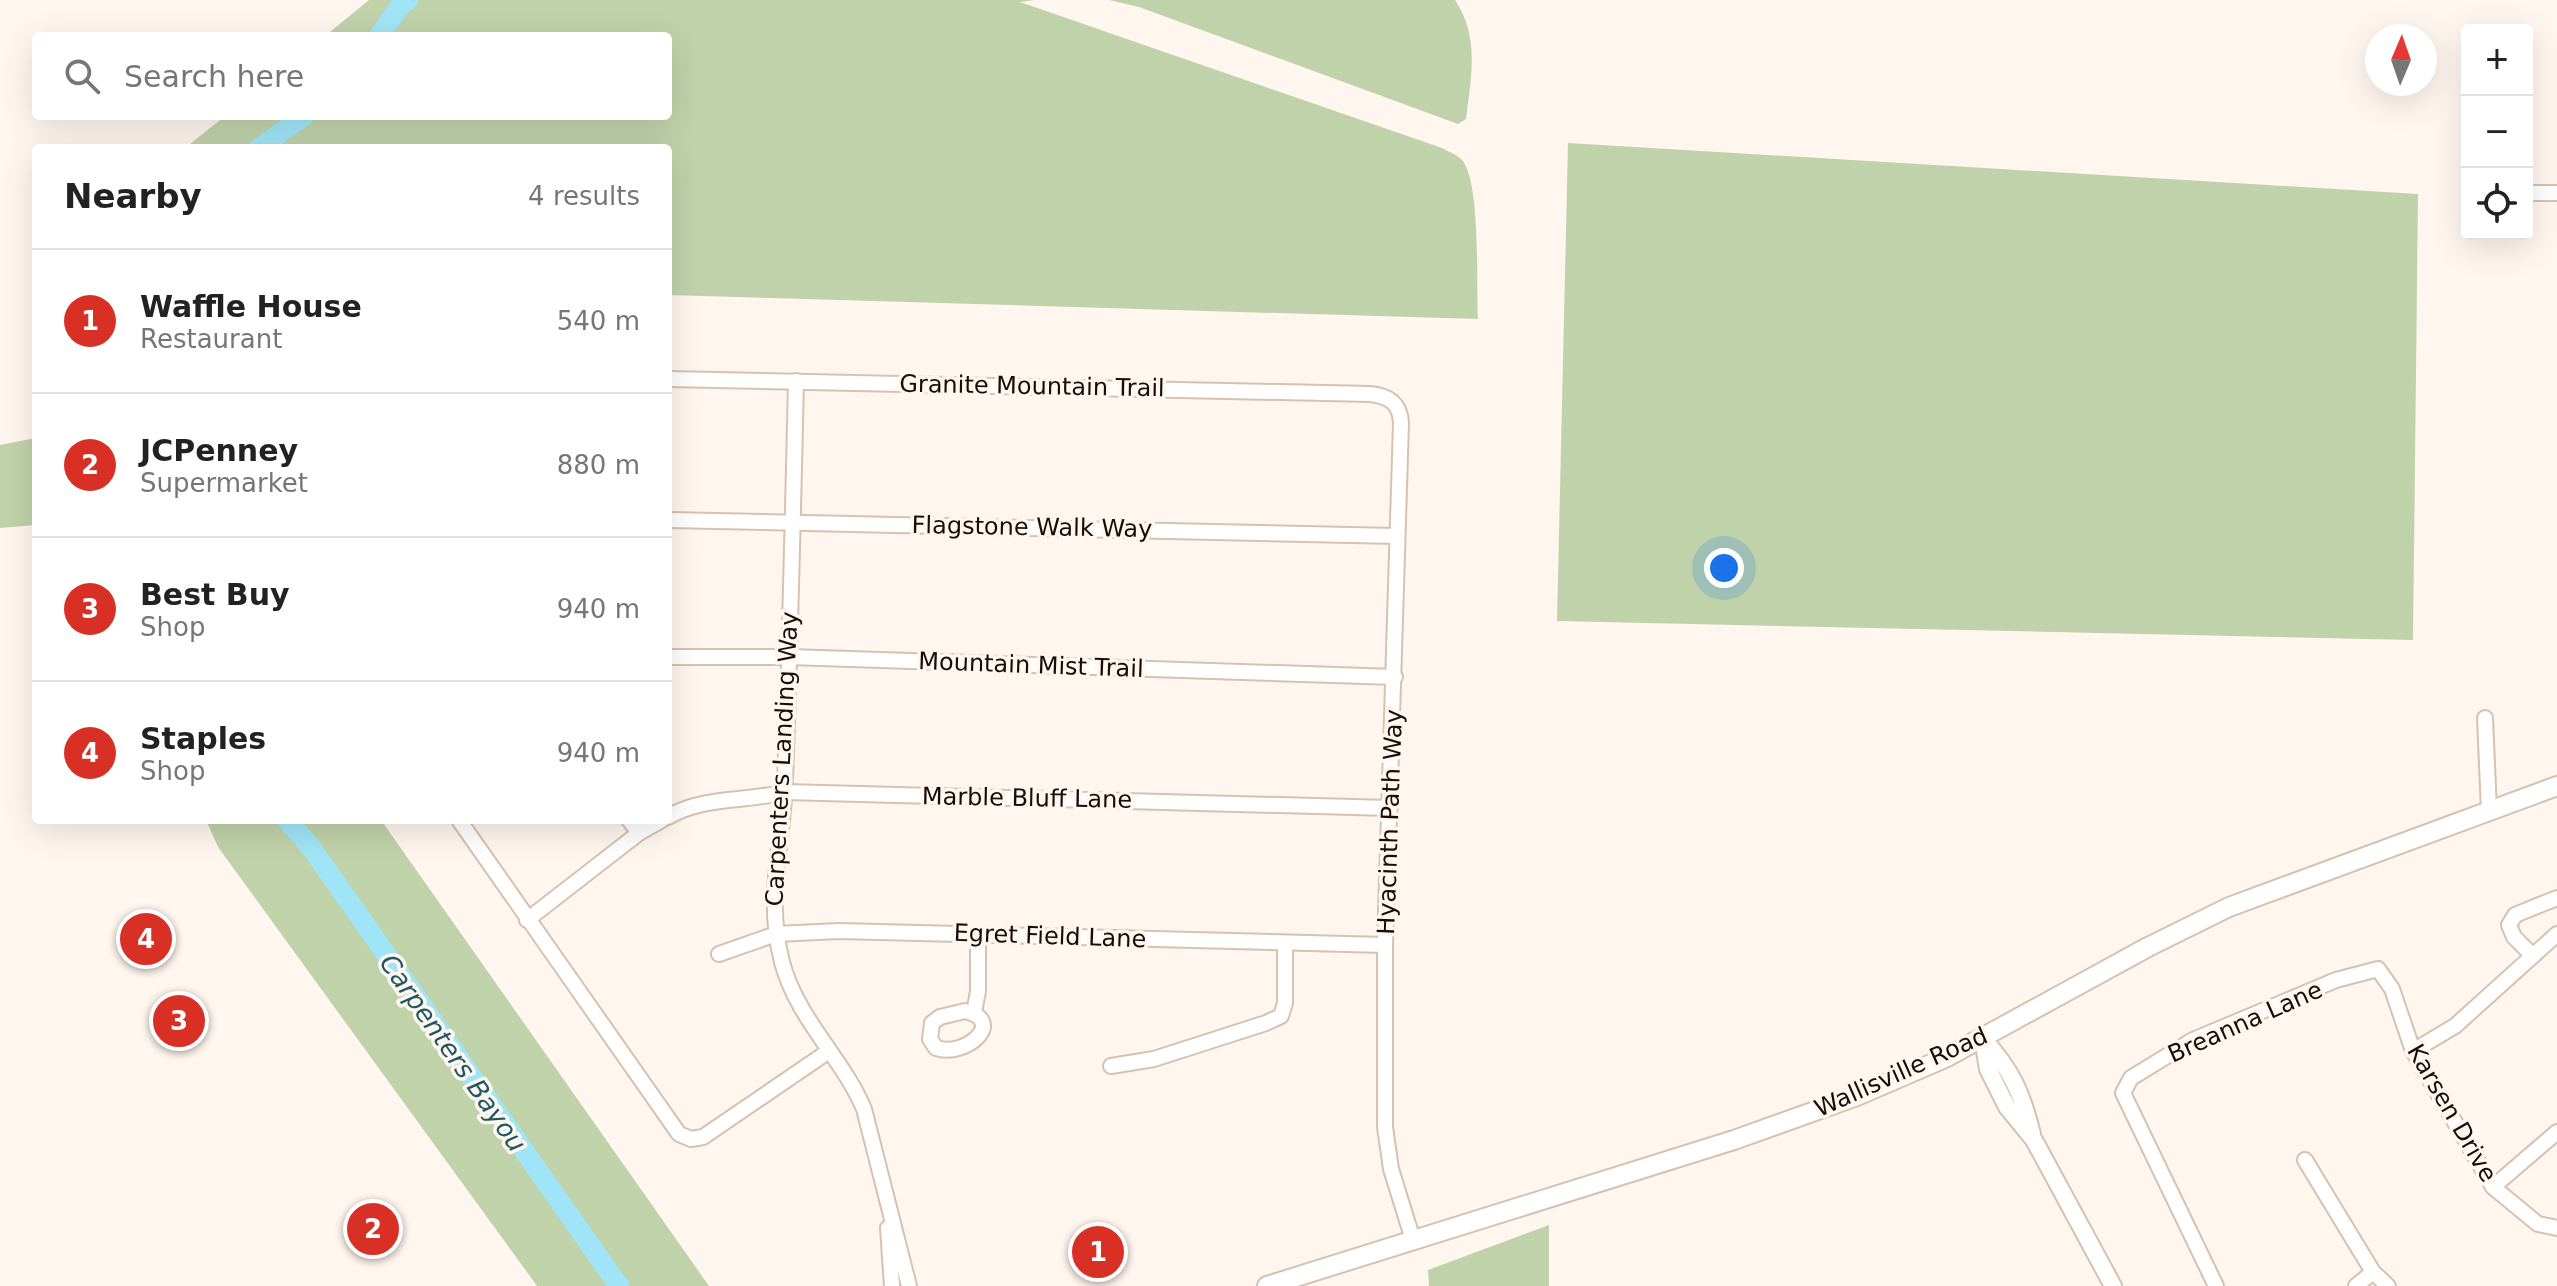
<!DOCTYPE html>
<html lang="en">
<head>
<meta charset="utf-8">
<style>
	body { margin:0; font-family:"DejaVu Sans",sans-serif; background:#f2f2f2; color:#222 }
	.controls { position:absolute; right:24px; top:24px; display:grid; overflow:hidden; border-radius:8px; box-shadow:0 8px 32px #0002 }
	.controls button { width:72px; height:72px; display:grid; place-items:center; padding:0; border:0; border-bottom:2px solid #e0e0e0; background:#fff; color:#222; font:40px sans-serif }
	.compass { position:absolute; left:2365px; top:24px; width:72px; height:72px; border-radius:50%; background:#fff; box-shadow:0 8px 32px #0002; rotate:2deg }
	.you { position:absolute; left:1724px; top:568px; width:28px; height:28px; margin:-20px; border:6px solid #fff; border-radius:50%; background:#1a73e8; box-shadow:0 0 0 12px #1a73e833 }
	.badge { display:grid; place-items:center; width:52px; height:52px; border-radius:50%; background:#d93025; color:#fff; font-size:26px; font-weight:700 }
	.pin { position:absolute; translate:-50% -50%; border:4px solid #fff; box-shadow:0 2px 8px #0006 }
	.list { margin:0; padding:0; list-style:none }
	h2 { display:flex; justify-content:space-between; align-items:center; height:104px; margin:0; padding:0 32px; font-size:34px }
	h2 small { font-size:26px; font-weight:400; color:#767676 }
	.list li { display:grid; grid-template-columns:52px 1fr auto; gap:24px; align-items:center; box-sizing:border-box; height:144px; padding:0 32px; border-top:2px solid #e0e0e0 }
	.list b { display:block; font-size:30px; white-space:nowrap }
	.list p { margin:0; font-size:26px; white-space:nowrap; color:#767676 }
	.list em { font-size:26px; font-style:normal; color:#767676 }
	.icon { flex:none; width:44px; height:44px; fill:none; stroke:currentColor; stroke-width:2; stroke-linecap:round; stroke-linejoin:round }
	.map { position:relative; flex:none; width:2557px; height:1286px; overflow:hidden }
	.search { position:absolute; background:#fff; box-shadow:0 8px 32px #0002; left:32px; top:32px; width:640px; height:88px; display:flex; align-items:center; gap:20px; box-sizing:border-box; padding:0 28px; border-radius:8px; color:#767676; font-size:30px }
	.panel { position:absolute; background:#fff; box-shadow:0 8px 32px #0002; left:32px; top:144px; width:640px; height:680px; border-radius:8px }
	.map>svg:first-child { display:block }
	.green { fill:#c0d2aa }
	.lines { fill:none; stroke-linecap:round; stroke-linejoin:round }
	.river { stroke:#a0e5f7; stroke-width:20 }
	.minor-casing { stroke:#d6c2b1; stroke-width:18 }
	.tertiary-casing { stroke:#d6c2b1; stroke-width:20 }
	.secondary-casing { stroke:#d6c2b1; stroke-width:22 }
	.minor { stroke:#fff; stroke-width:14 }
	.tertiary { stroke:#fff; stroke-width:16 }
	.secondary { stroke:#fff; stroke-width:18 }
	.labels { text-anchor:middle; stroke-width:7; stroke-linejoin:round; paint-order:stroke }
	.street-label { font-size:24px; fill:#150e08; stroke:#fff6ef }
	.water-label { font-size:26px; font-style:italic; fill:#1e5764; stroke:#fff6ef }
</style>
</head>
<body>
<div class="map">
<svg width="2557" height="1286" viewBox="0 0 2557 1286">
	<rect width="100%" height="100%" fill="#fff6ef"/>
	<g class="green">
		<path d="M369,0h666l-15,2 422,146c7,4 16,7 21,13 18,26 13,123 15,158l-810,-24v-147h-483l40,-32h443v-80h-343z"/>
		<path d="M1109,0h346c25,37 16,77 11,119l-8,5 -319,-117z"/>
		<path d="M1568,143l850,51 -5,446 -856,-19z"/>
		<path d="M36,438v87l-36,3v-83z"/>
		<path d="M206,820h175l328,466h-172l-319,-439z"/>
		<path d="M1549,1225v61h-120l-1,-16z"/>
	</g>
	<g class="lines">
		<g class="river">
			<path d="M379,36l22,-31 7,-5"/>
			<path d="M259,148l45,-32"/>
			<path d="M287,820l23,26 309,440"/>
		</g>
		<g class="minor-casing">
			<g id="minor">
				<path d="M2527,193h30"/>
				<path d="M668,379l702,15c19,2 30,9 31,29l-16,522v182l6,42 22,71"/>
				<path d="M796,381c-3,133 -6,267 -11,400 -2,65 -20,115 -3,181 15,57 60,95 82,147l45,177"/>
				<path d="M668,520l729,16"/>
				<path d="M668,657h121l606,20"/>
				<path d="M2485,718l4,93"/>
				<path d="M668,817c35,-21 78,-15 117,-25l605,16"/>
				<path d="M459,820l220,314 12,5 12,-2 126,-86"/>
				<path d="M629,820l10,13"/>
				<path d="M527,920l112,-87 23,-13"/>
				<path d="M719,954l57,-20 63,-3 546,14"/>
				<path d="M2533,956l-19,-19 -5,-12 6,-10 42,-17"/>
				<path d="M965,1011c42,10 1,47 -29,37l-6,-9 2,-16 8,-6z"/>
				<path d="M974,1013l4,-22v-57"/>
				<path d="M2413,1051l42,-25 102,-92"/>
				<path d="M1111,1066l43,-7 112,-36 15,-7 4,-13v-60"/>
				<path d="M2305,1160l68,112 15,14"/>
				<path d="M2493,1187l64,-55"/>
				<path d="M888,1228l4,58"/>
				<path d="M2216,1286l-93,-193 8,-15 62,-38 143,-60 42,-11 14,20 21,62 80,136 45,37 19,4"/>
				<path d="M2356,1286l17,-14"/>
			</g>
		</g>
		<g class="tertiary-casing">
			<g id="tertiary">
				<path d="M1983,1039l5,30 19,38 27,33 79,146"/>
				<path d="M1983,1039c29,31 39,55 49,95"/>
			</g>
		</g>
		<g class="secondary-casing">
			<path id="secondary" d="M1267,1286l467,-146 123,-44 88,-38 203,-111 81,-40 328,-121"/>
		</g>
		<use href="#minor" class="minor"/>
		<use href="#tertiary" class="tertiary"/>
		<use href="#secondary" class="secondary"/>
	</g>
	<g class="labels">
		<g class="street-label">
			<text transform="translate(1032 386) rotate(1)" y="8">Granite Mountain Trail</text>
			<text transform="translate(1032 527) rotate(1)" y="8">Flagstone Walk Way</text>
			<text transform="translate(1031 665) rotate(2)" y="8">Mountain Mist Trail</text>
			<text transform="translate(782 759) rotate(-87)" y="8">Carpenters Landing Way</text>
			<text transform="translate(1027 798) rotate(1)" y="8">Marble Bluff Lane</text>
			<text transform="translate(1390 822) rotate(-88)" y="8">Hyacinth Path Way</text>
			<text transform="translate(1050 936) rotate(2)" y="8">Egret Field Lane</text>
			<text transform="translate(2245 1022) rotate(-24)" y="8">Breanna Lane</text>
			<text transform="translate(1901 1072) rotate(-24)" y="8">Wallisville Road</text>
			<text transform="translate(2452 1113) rotate(60)" y="8">Karsen Drive</text>
		</g>
		<g class="water-label">
			<text transform="translate(453 1053) rotate(55)" y="9">Carpenters Bayou</text>
		</g>
	</g>
</svg>
<div class="controls">
<button>+</button>
<button>−</button>
<button><svg class="icon" aria-label="locate" viewBox="0 0 24 24"><circle cx="12" cy="12" r="6"/><path d="M12 2v4M12 18v4M2 12h4M18 12h4"/></svg></button>
</div>
<svg class="compass" viewBox="-18 -18 36 36"><path d="M0-13l5 13h-10z" fill="#e53935"/><path d="M0 13l5-13h-10z" fill="#767676"/></svg>
<div class="you"></div>
<div class="pin badge" style="left:1098px;top:1252px">1</div>
<div class="pin badge" style="left:373px;top:1229px">2</div>
<div class="pin badge" style="left:179px;top:1021px">3</div>
<div class="pin badge" style="left:146px;top:939px">4</div>
<div class="search"><svg class="icon" aria-label="search" viewBox="0 0 24 24"><circle cx="10" cy="10" r="6"/><path d="M15 15l6 6"/></svg>Search here</div>
<section class="panel">
<h2>Nearby<small>4 results</small></h2>
<ul class="list">
<li><span class="badge">1</span><div><b>Waffle House</b><p>Restaurant</p></div><em>540 m</em></li>
<li><span class="badge">2</span><div><b>JCPenney</b><p>Supermarket</p></div><em>880 m</em></li>
<li><span class="badge">3</span><div><b>Best Buy</b><p>Shop</p></div><em>940 m</em></li>
<li><span class="badge">4</span><div><b>Staples</b><p>Shop</p></div><em>940 m</em></li>
</ul>
</section>
</div>
</body>
</html>
